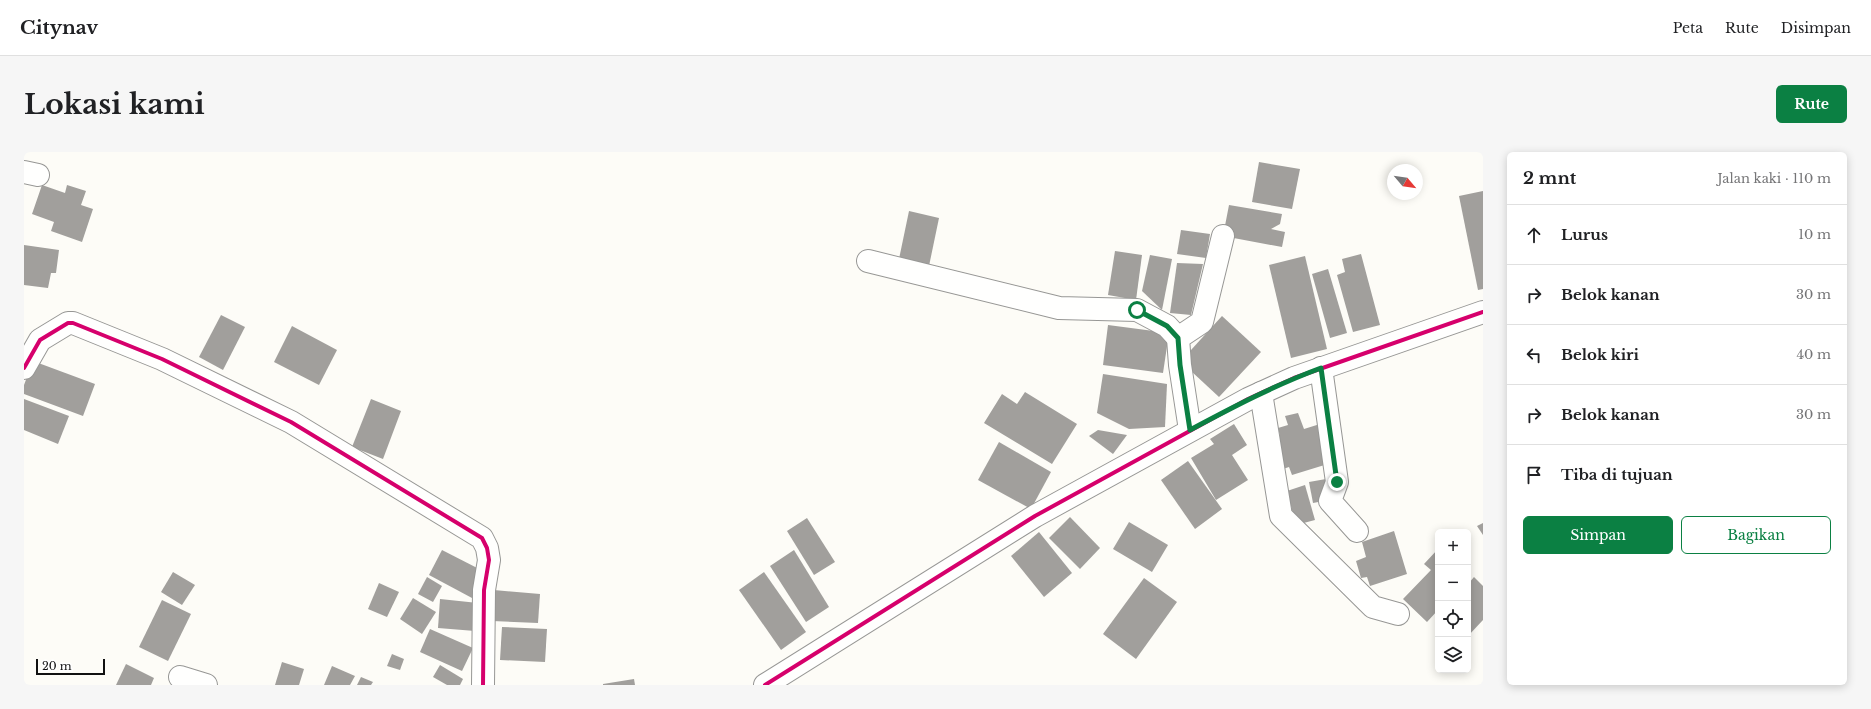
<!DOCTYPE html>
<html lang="id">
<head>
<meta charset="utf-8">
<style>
	body { margin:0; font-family:"Libre Baskerville",serif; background:#f6f6f6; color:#202124 }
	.controls { position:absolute; right:12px; bottom:12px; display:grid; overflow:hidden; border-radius:6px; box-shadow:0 2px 10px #0003 }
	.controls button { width:36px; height:36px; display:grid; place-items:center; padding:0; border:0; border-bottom:1px solid #e0e0e0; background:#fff; color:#202124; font:20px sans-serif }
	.compass { position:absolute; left:1363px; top:12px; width:36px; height:36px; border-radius:50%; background:#fff; box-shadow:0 2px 10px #0003; rotate:119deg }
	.scale { position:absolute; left:12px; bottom:10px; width:69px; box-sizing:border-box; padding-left:4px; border:2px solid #111; border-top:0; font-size:11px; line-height:14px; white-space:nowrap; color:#111; -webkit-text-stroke:3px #fff; paint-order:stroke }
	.stop { position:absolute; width:12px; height:12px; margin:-9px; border:3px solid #0b8043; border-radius:50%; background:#fff }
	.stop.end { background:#0b8043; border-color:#fff; box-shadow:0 1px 4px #0008 }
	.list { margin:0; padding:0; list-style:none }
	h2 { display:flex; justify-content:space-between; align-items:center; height:52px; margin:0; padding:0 16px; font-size:17px }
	h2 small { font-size:13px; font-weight:400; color:#757577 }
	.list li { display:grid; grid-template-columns:26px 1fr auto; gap:12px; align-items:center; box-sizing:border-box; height:60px; padding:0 16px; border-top:1px solid #e0e0e0 }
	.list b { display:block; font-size:15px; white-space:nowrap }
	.list em { font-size:13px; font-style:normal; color:#757577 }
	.actions { display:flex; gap:8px; padding:12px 16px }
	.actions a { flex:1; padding:9px 0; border:1px solid #0b8043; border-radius:6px; text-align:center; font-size:14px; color:#0b8043 }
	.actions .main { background:#0b8043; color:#fff }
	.icon { flex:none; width:22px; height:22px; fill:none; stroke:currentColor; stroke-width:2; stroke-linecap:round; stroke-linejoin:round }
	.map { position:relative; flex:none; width:1459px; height:533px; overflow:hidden; border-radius:6px }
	header { display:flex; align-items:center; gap:24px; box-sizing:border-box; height:56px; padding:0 20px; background:#fff; border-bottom:1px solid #e0e0e0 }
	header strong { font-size:19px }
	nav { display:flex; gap:22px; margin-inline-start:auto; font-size:14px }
	.intro { display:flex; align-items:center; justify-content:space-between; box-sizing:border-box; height:96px; padding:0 24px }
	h1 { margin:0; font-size:28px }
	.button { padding:10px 18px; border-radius:6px; background:#0b8043; color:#fff; font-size:14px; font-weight:700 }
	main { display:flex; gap:24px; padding:0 24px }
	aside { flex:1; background:#fff; border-radius:6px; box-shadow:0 2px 10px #0003 }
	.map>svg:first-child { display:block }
	.building { fill:#a19f9c }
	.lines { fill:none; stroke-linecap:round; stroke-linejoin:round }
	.minor-casing { stroke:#979795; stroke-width:24 }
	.minor { stroke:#fffffe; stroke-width:22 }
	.cycleway-casing { stroke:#fff; stroke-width:6 }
	.cycleway { stroke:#d6006c; stroke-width:4 }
	.route { stroke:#0b8043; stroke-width:5 }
</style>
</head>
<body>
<header>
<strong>Citynav</strong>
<nav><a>Peta</a><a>Rute</a><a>Disimpan</a></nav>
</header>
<div class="intro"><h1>Lokasi kami</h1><a class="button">Rute</a></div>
<main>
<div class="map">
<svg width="1459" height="533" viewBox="0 0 1459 533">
	<rect width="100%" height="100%" fill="#fdfcf7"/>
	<g class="building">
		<path d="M1235,10l41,7 -8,40 -40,-7z"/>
		<path d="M18,33l23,8 2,-8 19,6 -5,14 12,4 -11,33 -31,-11 3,-9 -22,-8z"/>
		<path d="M1459,39v98l-5,1 -19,-94z"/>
		<path d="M1205,53l53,9 -2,10 -9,5 14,3 -3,15 -59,-11z"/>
		<path d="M885,59l30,7 -10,48 -30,-7z"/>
		<path d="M1157,78l29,4 -4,24 -29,-4z"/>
		<path d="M0,93l35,5 -3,23h-5l-3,15 -24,-3z"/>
		<path d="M1091,99l27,4 -6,45 -28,-5z"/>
		<path d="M1337,102l19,71 -27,7 -16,-57 8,-3 -3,-13z"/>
		<path d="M1126,103l22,4 -10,51 -20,-19z"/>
		<path d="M1281,104l22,93 -36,9 -22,-93z"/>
		<path d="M1153,111l26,1 -12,51 -21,-2z"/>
		<path d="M1304,117l19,64 -17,5 -18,-64z"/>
		<path d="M197,163l24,12 -22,43 -24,-13z"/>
		<path d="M1198,164l39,36 -42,45 -28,-26v-21z"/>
		<path d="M1084,173l61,8 -6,40 -60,-8z"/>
		<path d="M268,174l45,24 -18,35 -45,-23z"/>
		<path d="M9,209l62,23 -12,32 -59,-22v-9z"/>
		<path d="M1079,222l64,10 -2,43 -36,2 -32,-16z"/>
		<path d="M1001,240l52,32 -25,40 -68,-41 18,-29 15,10z"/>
		<path d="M0,247l45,17 -11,28 -34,-14z"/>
		<path d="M347,247l30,12 -18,48 -31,-12z"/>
		<path d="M1274,261l6,16 16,-5 11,39 -39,12 -3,-8 -9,3 -9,-32 9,-2 -2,-8 10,-3 -3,-9z"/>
		<path d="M1210,272l13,21 -15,10 16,25 -32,20 -25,-42 23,-14 -4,-5z"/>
		<path d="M1074,278l29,5 -14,19 -24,-18z"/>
		<path d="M975,290l52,30 -20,37 -53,-29z"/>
		<path d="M1164,309l34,48 -27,20 -34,-49z"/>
		<path d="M1302,327l3,21 -16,3 -4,-21z"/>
		<path d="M1281,333l10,35 -19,5 -9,-34z"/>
		<path d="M1046,365l30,31 -20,21 -31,-31z"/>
		<path d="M783,366l28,44 -21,13 -27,-44z"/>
		<path d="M1105,370l39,23 -16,27 -39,-23z"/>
		<path d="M1459,371v12l-6,-9z"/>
		<path d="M1370,379l13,43 -37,12 -3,-9 -6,1 -5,-17 10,-4 -4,-15z"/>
		<path d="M1015,380l33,41 -28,24 -33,-41z"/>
		<path d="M1414,397v61l-11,12 -24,-23 28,-29 -7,-6z"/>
		<path d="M418,398l43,22 -13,26 -43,-23z"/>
		<path d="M770,398l35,57 -23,15 -36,-56z"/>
		<path d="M149,420l22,13 -13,20 -21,-13z"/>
		<path d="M740,420l42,60 -25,18 -42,-60z"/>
		<path d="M403,425l15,9 -9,16 -15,-8z"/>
		<path d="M1450,425l9,9v34l-15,16v-52z"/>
		<path d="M1120,426l33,24 -41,57 -33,-25z"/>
		<path d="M355,431l20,9 -12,25 -19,-8z"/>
		<path d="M470,438l46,4 -2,29 -46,-2z"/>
		<path d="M389,446l23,14 -14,22 -22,-15z"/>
		<path d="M416,447l38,4 -3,28 -37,-3z"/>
		<path d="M138,448l29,14 -23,47 -29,-14z"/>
		<path d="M478,475l45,2 -2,33 -45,-2z"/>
		<path d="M406,477l43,19 -11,23 -42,-19z"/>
		<path d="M368,502l12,5 -4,11 -13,-4z"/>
		<path d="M258,510l22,7 -5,16h-24z"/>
		<path d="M102,512l28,14 -3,7h-35z"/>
		<path d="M416,513l23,14 -3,6h-13l-14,-8z"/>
		<path d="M308,514l23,10 -5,9h-26z"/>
		<path d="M337,525l12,5 -2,3h-14z"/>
		<path d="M610,527l1,6h-32v-1z"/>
	</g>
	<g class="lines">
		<g class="minor-casing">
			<g id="minor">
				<path d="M0,20l14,3"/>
				<path d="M844,109l191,47 78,2 30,16 11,12"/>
				<path d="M0,216l16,-28 28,-17h5l89,36 129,63 191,116 5,10 2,12 -5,30 -1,95"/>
				<path d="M1297,216l16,114 -7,19 27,30"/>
				<path d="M1237,241l20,123 92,91 25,7"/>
				<path d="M1166,278l-10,-65 -2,-27 24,-16 21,-86"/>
				<path d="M156,525l26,8"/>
				<path d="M741,533l270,-169 213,-117 46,-21 189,-66"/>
			</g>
		</g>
		<use href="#minor" class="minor"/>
		<g class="cycleway-casing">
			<g id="cycleway">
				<path d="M0,216l16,-28 28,-17h5l89,36 129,63 191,116 5,10 2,12 -5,30 -1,95"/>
				<path d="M741,533l270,-169 213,-117 46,-21 189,-66"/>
			</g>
		</g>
		<use href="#cycleway" class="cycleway"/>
	</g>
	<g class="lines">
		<path class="route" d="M1113,158l30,16 11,12 2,27 10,65c43,-23 85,-45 131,-62l16,114"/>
	</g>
</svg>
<div class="controls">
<button>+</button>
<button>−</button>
<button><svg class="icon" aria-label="locate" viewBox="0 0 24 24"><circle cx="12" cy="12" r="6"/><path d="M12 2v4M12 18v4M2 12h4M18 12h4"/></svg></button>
<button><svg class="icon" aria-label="layers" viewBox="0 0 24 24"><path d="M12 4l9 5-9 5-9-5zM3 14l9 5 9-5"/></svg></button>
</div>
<svg class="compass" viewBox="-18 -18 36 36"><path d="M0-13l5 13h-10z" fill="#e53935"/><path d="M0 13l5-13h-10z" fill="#757577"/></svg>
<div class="scale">20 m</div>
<div class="stop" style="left:1113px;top:158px"></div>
<div class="stop end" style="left:1313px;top:330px"></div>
</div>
<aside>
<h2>2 mnt<small>Jalan kaki · 110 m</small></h2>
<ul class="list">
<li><svg class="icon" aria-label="ahead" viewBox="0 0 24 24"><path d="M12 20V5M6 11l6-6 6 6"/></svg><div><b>Lurus</b></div><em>10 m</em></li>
<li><svg class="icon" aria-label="right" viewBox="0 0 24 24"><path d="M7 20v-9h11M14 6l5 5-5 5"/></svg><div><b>Belok kanan</b></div><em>30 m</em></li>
<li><svg class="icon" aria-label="left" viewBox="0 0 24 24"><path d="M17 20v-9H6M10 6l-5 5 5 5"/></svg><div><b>Belok kiri</b></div><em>40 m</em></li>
<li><svg class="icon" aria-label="right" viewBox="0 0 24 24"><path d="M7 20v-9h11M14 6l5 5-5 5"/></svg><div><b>Belok kanan</b></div><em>30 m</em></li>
<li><svg class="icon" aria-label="arrive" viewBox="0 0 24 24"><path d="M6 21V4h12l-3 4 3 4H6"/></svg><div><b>Tiba di tujuan</b></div></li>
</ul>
<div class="actions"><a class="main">Simpan</a><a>Bagikan</a></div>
</aside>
</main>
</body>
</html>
